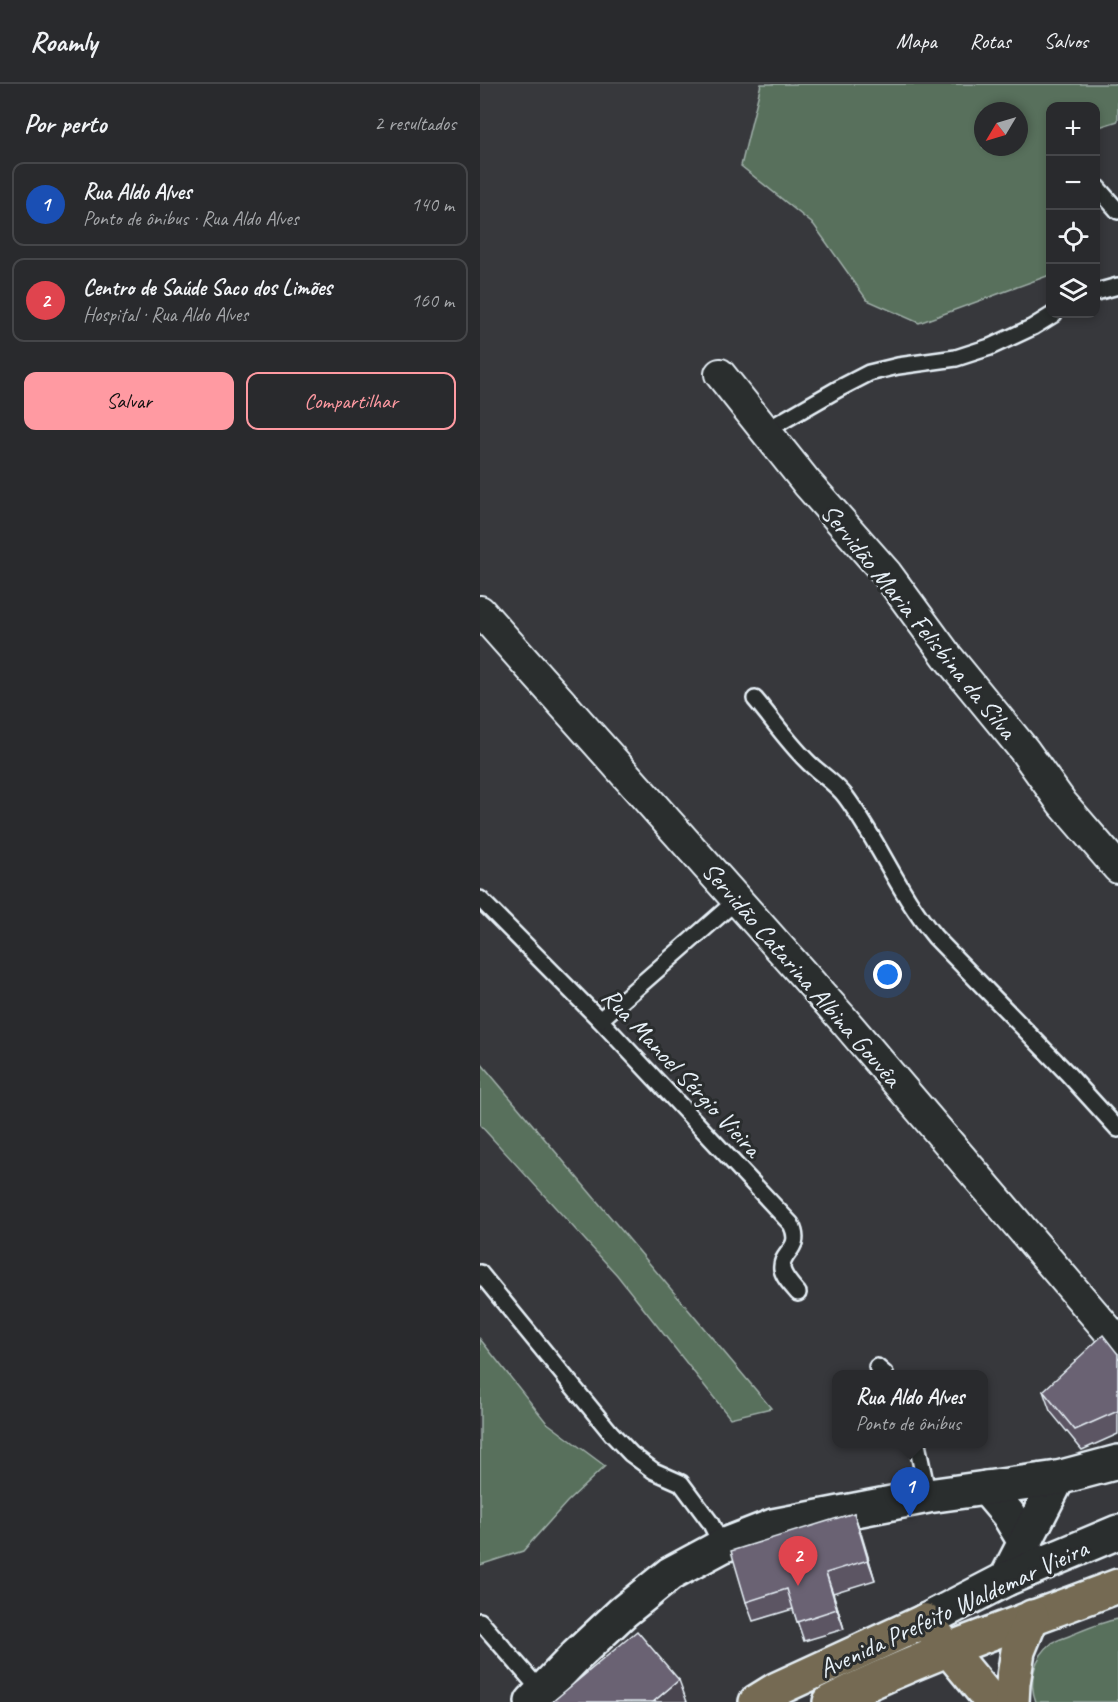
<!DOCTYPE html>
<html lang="pt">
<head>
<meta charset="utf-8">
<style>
	body { margin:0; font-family:Caveat,sans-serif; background:#313235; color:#f1f3f6 }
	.controls { position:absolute; right:18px; top:18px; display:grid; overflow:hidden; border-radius:12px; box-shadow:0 3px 9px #0003 }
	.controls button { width:54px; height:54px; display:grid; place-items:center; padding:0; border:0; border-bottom:2px solid #454649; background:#292a2d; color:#f1f3f6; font:30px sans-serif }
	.compass { position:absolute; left:494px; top:18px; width:54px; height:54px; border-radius:50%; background:#292a2d; box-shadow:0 3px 9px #0003; rotate:232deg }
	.you { position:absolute; left:408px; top:891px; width:21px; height:21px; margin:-15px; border:4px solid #fff; border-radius:50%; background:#1a73e8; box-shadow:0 0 0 9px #1a73e833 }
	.badge { display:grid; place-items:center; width:39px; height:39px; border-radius:50%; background:#ff9aa2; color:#fff; font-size:20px; font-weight:700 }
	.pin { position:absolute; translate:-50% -50px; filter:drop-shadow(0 2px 3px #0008) }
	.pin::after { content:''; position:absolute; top:32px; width:21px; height:18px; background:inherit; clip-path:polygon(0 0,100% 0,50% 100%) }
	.popup { position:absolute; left:352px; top:1286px; width:156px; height:78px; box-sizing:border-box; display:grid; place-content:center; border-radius:12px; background:#292a2d; filter:drop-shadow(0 2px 4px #0005); font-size:20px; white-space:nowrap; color:#a5a7aa }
	.popup b { font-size:22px; color:#f1f3f6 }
	.popup::after { content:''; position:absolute; left:50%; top:100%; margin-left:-12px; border:12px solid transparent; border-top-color:#292a2d }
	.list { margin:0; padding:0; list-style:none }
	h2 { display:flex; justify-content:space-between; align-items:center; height:78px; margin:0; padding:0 24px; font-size:26px }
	h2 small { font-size:20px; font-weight:400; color:#a5a7aa }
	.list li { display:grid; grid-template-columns:39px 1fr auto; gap:18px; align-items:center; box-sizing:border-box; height:84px; margin:0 12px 12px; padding:0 12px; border:2px solid #454649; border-radius:12px }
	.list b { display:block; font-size:22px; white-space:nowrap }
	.list p { margin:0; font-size:20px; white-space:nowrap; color:#a5a7aa }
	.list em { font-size:20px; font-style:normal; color:#a5a7aa }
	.actions { display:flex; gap:12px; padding:18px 24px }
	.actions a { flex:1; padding:14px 0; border:2px solid #ff9aa2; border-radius:12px; text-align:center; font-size:21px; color:#ff9aa2 }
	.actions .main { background:#ff9aa2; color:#111 }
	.icon { flex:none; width:33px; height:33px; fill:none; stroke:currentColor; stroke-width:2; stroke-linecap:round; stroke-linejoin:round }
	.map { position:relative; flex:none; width:638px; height:1618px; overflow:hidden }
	header { display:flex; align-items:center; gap:36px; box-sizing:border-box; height:84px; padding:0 30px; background:#292a2d; border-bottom:2px solid #454649 }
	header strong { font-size:28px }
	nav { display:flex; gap:33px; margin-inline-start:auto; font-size:21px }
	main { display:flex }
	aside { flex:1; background:#292a2d }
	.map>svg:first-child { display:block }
	.green { fill:#59705c; stroke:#a0b0aa; stroke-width:1.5; fill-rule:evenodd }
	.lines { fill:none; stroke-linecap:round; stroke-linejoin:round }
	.lane-casing { stroke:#e8f1f8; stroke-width:20 }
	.street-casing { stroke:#e8f1f8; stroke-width:34 }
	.secondary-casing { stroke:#e8f1f8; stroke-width:38 }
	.primary-casing { stroke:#e8f1f8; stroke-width:38 }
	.highway-casing { stroke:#e8f1f8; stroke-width:38 }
	.lane { stroke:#2a2d2e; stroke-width:15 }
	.street { stroke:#2a2d2e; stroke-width:30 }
	.secondary { stroke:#2a2d2e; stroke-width:33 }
	.primary { stroke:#746b52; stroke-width:33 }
	.highway { stroke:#746b52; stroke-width:33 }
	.wall { fill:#5b5463; stroke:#e8f1f8; stroke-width:1.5 }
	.shaded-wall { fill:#4a4550; stroke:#e8f1f8; stroke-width:1.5 }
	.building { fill:#6a6273; stroke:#e8f1f8; stroke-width:1.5 }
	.labels { text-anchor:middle; stroke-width:6; stroke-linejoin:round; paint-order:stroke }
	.street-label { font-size:26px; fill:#e8f1f8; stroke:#2a2d2e }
</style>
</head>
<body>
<header>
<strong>Roamly</strong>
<nav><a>Mapa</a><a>Rotas</a><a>Salvos</a></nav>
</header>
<main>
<aside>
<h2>Por perto<small>2 resultados</small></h2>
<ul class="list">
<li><span class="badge" style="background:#1a4fb4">1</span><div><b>Rua Aldo Alves</b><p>Ponto de ônibus · Rua Aldo Alves</p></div><em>140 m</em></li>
<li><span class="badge" style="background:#e0444e">2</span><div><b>Centro de Saúde Saco dos Limões</b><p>Hospital · Rua Aldo Alves</p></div><em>160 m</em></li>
</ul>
<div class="actions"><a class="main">Salvar</a><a>Compartilhar</a></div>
</aside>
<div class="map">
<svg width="638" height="1618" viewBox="0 0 638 1618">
	<rect width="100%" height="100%" fill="#37383c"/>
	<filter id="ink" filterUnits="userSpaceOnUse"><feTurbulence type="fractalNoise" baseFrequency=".0167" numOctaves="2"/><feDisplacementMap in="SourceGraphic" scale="12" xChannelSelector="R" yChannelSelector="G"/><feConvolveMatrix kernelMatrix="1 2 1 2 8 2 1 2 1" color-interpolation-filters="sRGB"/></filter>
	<g filter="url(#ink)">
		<g class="green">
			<path d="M281,0h357v37l-22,7v-22h-46v169l-131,48 -52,-23 -53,-75 -73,-59zM503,27h36v36h-36z"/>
			<path d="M0,978l291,346 -41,10 -113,-143 -137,-150z"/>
			<path d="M0,1255l66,83 59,44 -38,36 -44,49 -43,14z"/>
			<path d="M638,1535v83h-82c-8,-21 -2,-45 16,-59 5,-3 12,-5 17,-7 17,-7 32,-14 49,-17z"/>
		</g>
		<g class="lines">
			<g class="lane-casing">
				<g id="lane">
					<path d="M616,102l22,25"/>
					<path d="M616,208l22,-6"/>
					<path d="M285,347l73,-42 31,-16 29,-7 58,-8 34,-11 43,-20 21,-13"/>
					<path d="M275,615c17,20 32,42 51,61 12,13 29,22 40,37 33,45 53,97 89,140l132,136 51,56"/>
					<path d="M0,815l120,121 191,204c13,25 -11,28 -9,45 2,9 10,17 16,24"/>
					<path d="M120,936l137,-120"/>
					<path d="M0,1189l131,160 20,21 23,17 27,12 29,39 12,24"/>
					<path d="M397,1283l8,7"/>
					<path d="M437,1360l11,52"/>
					<path d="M0,1537l61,70"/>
				</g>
			</g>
			<g class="street-casing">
				<g id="street">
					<path d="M240,290l87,109 80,91 60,82 77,94 38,53 56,65"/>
					<path d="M0,527l362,407 276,324"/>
				</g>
			</g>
			<g class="secondary-casing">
				<g id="secondary">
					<path d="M506,1404l22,26 17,28"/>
					<path d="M526,1495l52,-101"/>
					<path d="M445,1537l81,-42 112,-47"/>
					<path d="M52,1618l45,-47 46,-43 47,-38 52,-28 51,-20 155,-30 130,-18 60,-16"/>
				</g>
			</g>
			<g class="primary-casing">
				<g id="primary">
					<path d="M276,1618l21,-13 148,-68"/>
					<path d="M350,1618c92,-47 191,-79 288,-116"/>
				</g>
			</g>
			<g class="highway-casing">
				<g id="highway">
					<path d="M445,1537l67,81"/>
					<path d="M532,1618l1,-19 5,-32 14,-34"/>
				</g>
			</g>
			<use href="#lane" class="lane"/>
			<use href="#street" class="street"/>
			<use href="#secondary" class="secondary"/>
			<use href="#primary" class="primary"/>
			<use href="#highway" class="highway"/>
		</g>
		<g class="wall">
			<path d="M638,1270v80l-36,16 -32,-39 -7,-20z"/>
			<path d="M374,1429l21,67 -42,13 11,36 -40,12 -11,-32 -40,12 -7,-19z"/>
		</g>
		<g class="shaded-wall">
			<path d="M374,1429l7,20 14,47 -7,-20z"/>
			<path d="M346,1489l7,20 11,36 -7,-20z"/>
			<path d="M199,1596l8,22h-34z"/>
		</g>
		<g class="building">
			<path d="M623,1251l15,19v57l-43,19 -32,-39z"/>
			<path d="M374,1429l14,47 -42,13 11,36 -40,13 -10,-33 -41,13 -15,-51z"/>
			<path d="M157,1547l42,49 -26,22h-101z"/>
		</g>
	</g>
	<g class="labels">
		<g class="street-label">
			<text transform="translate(439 537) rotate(51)" y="9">Servidão Maria Felisbina da Silva</text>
			<text transform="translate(322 890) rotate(49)" y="9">Servidão Catarina Albina Gouvêa</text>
			<text transform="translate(202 988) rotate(47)" y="9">Rua Manoel Sérgio Vieira</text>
			<text transform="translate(473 1524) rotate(-25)" y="9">Avenida Prefeito Waldemar Vieira</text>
		</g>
	</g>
</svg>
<div class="controls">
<button>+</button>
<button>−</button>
<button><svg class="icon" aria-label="locate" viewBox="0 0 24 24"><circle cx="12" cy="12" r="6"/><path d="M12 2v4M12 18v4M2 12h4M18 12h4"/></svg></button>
<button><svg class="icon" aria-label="layers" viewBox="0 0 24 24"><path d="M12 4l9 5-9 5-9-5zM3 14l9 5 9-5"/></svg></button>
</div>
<svg class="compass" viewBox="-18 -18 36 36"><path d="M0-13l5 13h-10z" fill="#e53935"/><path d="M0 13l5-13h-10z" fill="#a5a7aa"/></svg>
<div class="you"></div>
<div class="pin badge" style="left:430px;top:1433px;background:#1a4fb4">1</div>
<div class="popup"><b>Rua Aldo Alves</b>Ponto de ônibus</div>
<div class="pin badge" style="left:318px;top:1502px;background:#e0444e">2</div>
</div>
</main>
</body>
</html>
